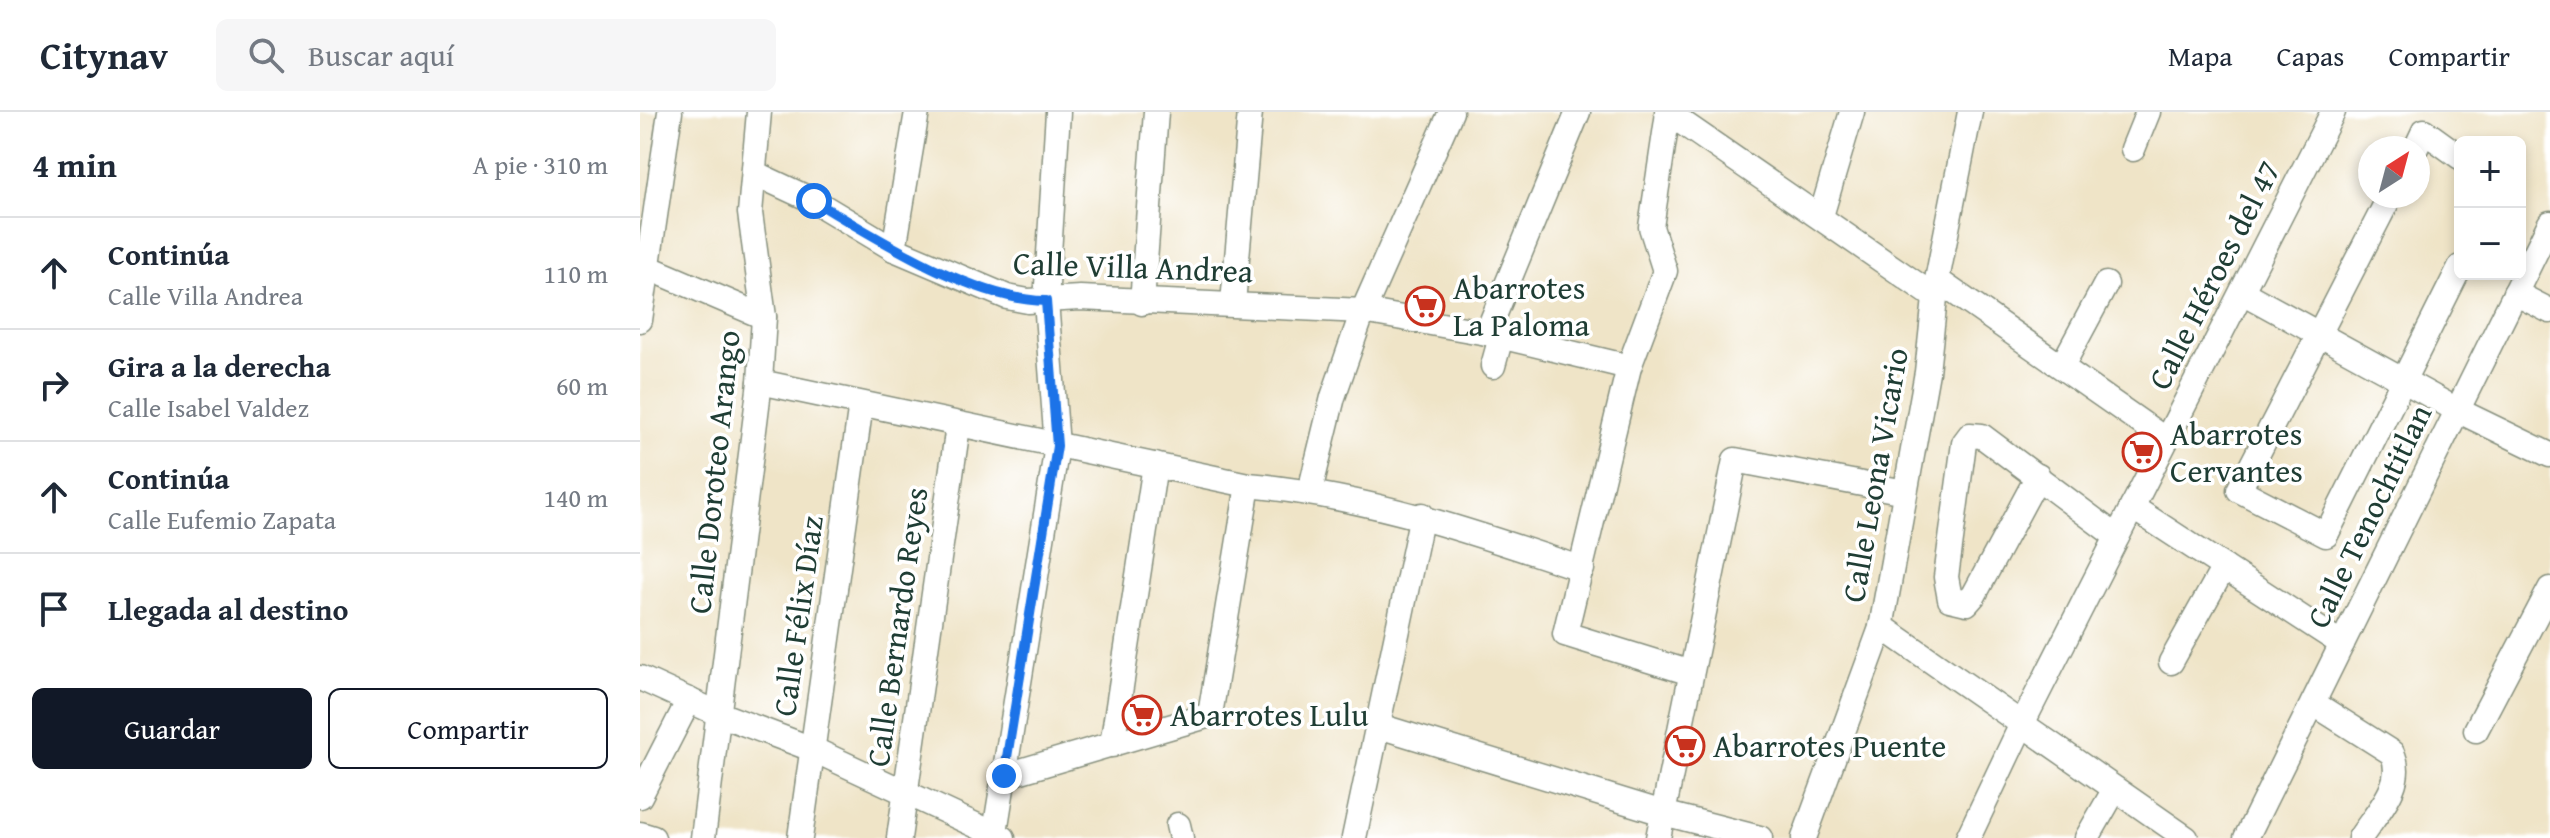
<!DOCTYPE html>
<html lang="es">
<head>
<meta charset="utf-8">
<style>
	body { margin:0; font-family:"Gentium Book Plus",serif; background:#f6f6f7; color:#1f2937 }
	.controls { position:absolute; right:24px; top:24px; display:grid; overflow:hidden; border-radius:12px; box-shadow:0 4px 12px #0003 }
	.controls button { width:72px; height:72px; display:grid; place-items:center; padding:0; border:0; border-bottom:2px solid #e0e1e3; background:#fff; color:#1f2937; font:40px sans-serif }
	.compass { position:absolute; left:1718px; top:24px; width:72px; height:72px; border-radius:50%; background:#fff; box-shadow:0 4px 12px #0003; rotate:36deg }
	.stop { position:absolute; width:24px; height:24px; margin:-18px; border:6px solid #1a73e8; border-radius:50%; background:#fff }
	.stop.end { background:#1a73e8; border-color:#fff; box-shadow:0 2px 8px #0008 }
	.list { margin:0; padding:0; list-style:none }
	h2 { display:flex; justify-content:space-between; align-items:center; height:104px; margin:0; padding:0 32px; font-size:34px }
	h2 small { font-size:26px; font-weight:400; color:#747a83 }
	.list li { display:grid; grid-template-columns:52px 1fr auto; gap:24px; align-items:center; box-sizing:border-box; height:112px; padding:0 32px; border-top:2px solid #e0e1e3 }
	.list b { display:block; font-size:30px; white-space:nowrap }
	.list p { margin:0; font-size:26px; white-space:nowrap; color:#747a83 }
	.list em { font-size:26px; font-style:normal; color:#747a83 }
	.actions { display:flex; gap:16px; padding:24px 32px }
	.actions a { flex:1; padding:18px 0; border:2px solid #111827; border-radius:12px; text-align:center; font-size:28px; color:#111827 }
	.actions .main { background:#111827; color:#fff }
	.icon { flex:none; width:44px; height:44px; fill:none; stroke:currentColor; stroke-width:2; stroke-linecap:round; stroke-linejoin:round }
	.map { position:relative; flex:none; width:1910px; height:726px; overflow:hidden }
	header { display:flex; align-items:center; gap:48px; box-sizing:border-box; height:112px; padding:0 40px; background:#fff; border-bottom:2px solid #e0e1e3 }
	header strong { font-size:38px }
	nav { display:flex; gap:44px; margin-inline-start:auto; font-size:28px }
	.search { width:560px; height:72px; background:#f6f6f7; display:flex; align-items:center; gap:20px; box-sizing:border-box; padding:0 28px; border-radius:12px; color:#747a83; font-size:30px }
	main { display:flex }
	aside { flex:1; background:#fff }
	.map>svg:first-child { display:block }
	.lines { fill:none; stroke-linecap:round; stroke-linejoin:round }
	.minor-casing { stroke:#87907e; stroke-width:27 }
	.minor { stroke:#fff; stroke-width:24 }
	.route { stroke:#1a73e8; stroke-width:10 }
	.labels { text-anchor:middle; stroke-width:7; stroke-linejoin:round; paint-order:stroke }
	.street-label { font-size:32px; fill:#1f3d34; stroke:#fff }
	.poi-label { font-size:32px; fill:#1f3d34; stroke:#fff; text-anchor:start }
</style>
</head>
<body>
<header>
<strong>Citynav</strong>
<div class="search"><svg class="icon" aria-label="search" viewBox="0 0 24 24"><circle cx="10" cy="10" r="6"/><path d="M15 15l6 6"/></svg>Buscar aquí</div>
<nav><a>Mapa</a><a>Capas</a><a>Compartir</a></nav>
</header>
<main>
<aside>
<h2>4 min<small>A pie · 310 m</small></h2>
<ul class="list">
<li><svg class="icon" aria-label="ahead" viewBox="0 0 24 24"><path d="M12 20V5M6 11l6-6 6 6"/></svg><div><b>Continúa</b><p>Calle Villa Andrea</p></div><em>110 m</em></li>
<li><svg class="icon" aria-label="right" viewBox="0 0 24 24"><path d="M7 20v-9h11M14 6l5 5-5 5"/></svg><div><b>Gira a la derecha</b><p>Calle Isabel Valdez</p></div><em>60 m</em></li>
<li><svg class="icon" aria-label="ahead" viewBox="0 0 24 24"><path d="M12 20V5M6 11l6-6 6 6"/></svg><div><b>Continúa</b><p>Calle Eufemio Zapata</p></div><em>140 m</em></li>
<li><svg class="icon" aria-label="arrive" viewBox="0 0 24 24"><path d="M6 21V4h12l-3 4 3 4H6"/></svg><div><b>Llegada al destino</b></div></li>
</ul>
<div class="actions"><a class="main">Guardar</a><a>Compartir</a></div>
</aside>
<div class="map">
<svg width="1910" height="726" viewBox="0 0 1910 726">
	<rect width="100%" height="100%" fill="#fff"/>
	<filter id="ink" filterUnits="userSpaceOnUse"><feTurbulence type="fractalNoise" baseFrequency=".0125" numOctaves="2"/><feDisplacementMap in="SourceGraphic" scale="16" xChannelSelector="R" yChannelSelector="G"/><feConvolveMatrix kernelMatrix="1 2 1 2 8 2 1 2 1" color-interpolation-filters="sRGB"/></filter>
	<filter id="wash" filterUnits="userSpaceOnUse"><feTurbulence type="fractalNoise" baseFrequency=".006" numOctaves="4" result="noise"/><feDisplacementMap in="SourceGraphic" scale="32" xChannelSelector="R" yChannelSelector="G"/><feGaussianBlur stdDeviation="1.8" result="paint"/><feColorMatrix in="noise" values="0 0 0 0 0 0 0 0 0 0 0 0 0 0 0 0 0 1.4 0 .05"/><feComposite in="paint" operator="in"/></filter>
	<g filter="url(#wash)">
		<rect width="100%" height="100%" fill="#efe4c7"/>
	</g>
	<g filter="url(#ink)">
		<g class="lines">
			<g class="minor-casing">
				<g id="minor">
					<path d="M1027,0l268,185"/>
					<path d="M1028,1l-17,114 14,44 -36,96 -64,267 126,39"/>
					<path d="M1776,36l8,-17 36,26"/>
					<path d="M1493,37l15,-37"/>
					<path d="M114,61l60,28 80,48 113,48 21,4 52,-3 283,13 124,22 142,34"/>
					<path d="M1750,84l-151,294 87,45 134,-268"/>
					<path d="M1181,104l31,-104"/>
					<path d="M254,137l23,-137"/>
					<path d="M0,152l124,53"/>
					<path d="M1297,168l229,160"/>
					<path d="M1602,180l215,118 93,45"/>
					<path d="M1875,181l35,18"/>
					<path d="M502,191l14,-191"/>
					<path d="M593,191l17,-191"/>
					<path d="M0,208l30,-208"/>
					<path d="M847,221l91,-221"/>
					<path d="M853,254l8,-29"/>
					<path d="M1422,254l44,-82"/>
					<path d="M120,270l488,103c119,11 222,46 334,84"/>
					<path d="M1398,364l-64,119 -7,8 -17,-4 -4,-22 18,-134 6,-8 12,1 135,101"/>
					<path d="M670,379l23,-94 30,-86 88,-199"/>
					<path d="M1492,395l210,137"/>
					<path d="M1241,514l305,212"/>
					<path d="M1531,550l53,-95"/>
					<path d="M0,566l79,36 93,35 191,89"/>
					<path d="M1673,591l79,50c15,30 -16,60 -32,85"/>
					<path d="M739,614l284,87 97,25"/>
					<path d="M1836,618l74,-141"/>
					<path d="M472,633l43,-280"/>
					<path d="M364,664l206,-61 38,-230"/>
					<path d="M0,684l49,-96"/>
					<path d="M538,713l3,13"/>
					<path d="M0,722l13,4"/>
					<path d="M63,726l57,-456 4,-65 -14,-104 9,-101"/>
					<path d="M160,726l61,-434"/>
					<path d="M259,726l59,-412"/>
					<path d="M354,726l63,-392 -11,-145 12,-189"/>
					<path d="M714,726l68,-323"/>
					<path d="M1018,726l77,-378 170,32"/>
					<path d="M1164,726l77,-210 46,-256 10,-92 33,-168"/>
					<path d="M1328,726l54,-114 311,-612"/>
					<path d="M1447,726l28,-49"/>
					<path d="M1606,726l304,-615"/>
				</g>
			</g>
			<use href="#minor" class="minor"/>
		</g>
	</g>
	<g class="lines" filter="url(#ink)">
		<path class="route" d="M174,89c63,37 159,99 232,100l11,145 -53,330"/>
	</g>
	<defs>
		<g id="supermarket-ring" transform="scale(2)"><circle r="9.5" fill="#fff" stroke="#c8321e" stroke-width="1.5"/><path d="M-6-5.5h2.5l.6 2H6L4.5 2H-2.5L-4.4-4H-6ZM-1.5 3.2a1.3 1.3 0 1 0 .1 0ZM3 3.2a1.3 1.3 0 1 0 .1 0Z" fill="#c8321e"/></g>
	</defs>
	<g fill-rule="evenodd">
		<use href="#supermarket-ring" x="785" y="194"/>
		<use href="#supermarket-ring" x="1502" y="340"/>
		<use href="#supermarket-ring" x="502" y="603"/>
		<use href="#supermarket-ring" x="1045" y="634"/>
	</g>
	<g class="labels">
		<g class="street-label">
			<text transform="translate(493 155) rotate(2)" y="11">Calle Villa Andrea</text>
			<text transform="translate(1574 163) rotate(-63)" y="11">Calle Héroes del 47</text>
			<text transform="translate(74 360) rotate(-84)" y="11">Calle Doroteo Arango</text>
			<text transform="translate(1235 363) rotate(-80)" y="11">Calle Leona Vicario</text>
			<text transform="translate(1729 404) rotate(-64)" y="11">Calle Tenochtitlan</text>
			<text transform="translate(158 504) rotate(-82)" y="11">Calle Félix Díaz</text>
			<text transform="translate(257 515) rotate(-82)" y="11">Calle Bernardo Reyes</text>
		</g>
		<g class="poi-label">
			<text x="813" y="187">Abarrotes<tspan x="813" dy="37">La Paloma</tspan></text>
			<text x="1530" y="333">Abarrotes<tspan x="1530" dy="37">Cervantes</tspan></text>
			<text x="530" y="614">Abarrotes Lulu</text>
			<text x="1073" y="645">Abarrotes Puente</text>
		</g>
	</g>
</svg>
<div class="controls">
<button>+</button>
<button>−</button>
</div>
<svg class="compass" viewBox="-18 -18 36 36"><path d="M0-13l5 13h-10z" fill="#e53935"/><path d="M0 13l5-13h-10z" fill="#747a83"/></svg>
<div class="stop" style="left:174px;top:89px"></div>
<div class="stop end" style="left:364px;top:664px"></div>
</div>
</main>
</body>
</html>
